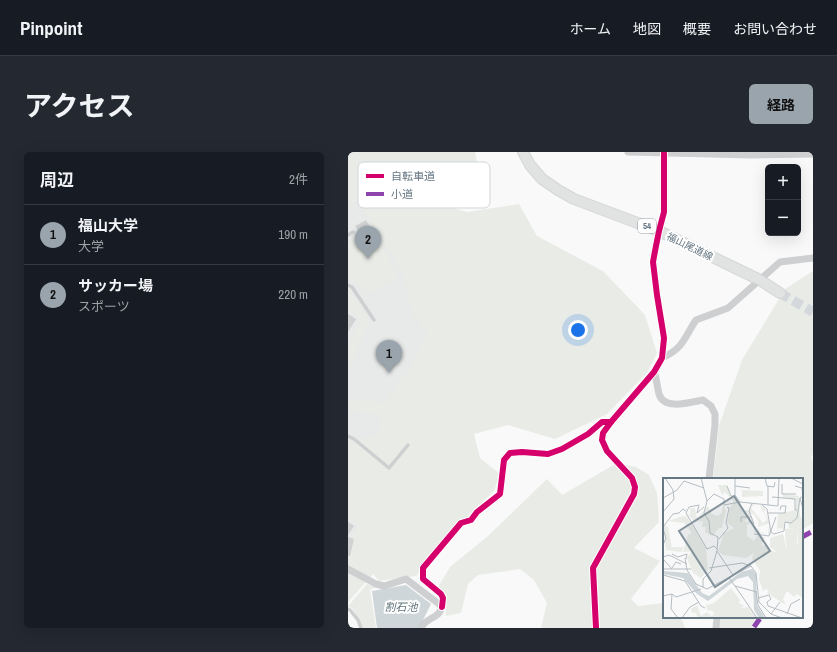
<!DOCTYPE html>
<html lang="ja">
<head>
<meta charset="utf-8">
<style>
	body { margin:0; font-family:"Archivo Narrow","Noto Sans JP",sans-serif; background:#242831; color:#f1f3f6 }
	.controls { position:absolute; right:12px; top:12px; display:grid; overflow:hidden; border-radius:6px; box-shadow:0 4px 16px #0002 }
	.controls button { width:36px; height:36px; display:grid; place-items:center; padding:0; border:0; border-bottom:1px solid #363941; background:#171b24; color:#f1f3f6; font:20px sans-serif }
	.you { position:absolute; left:230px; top:178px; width:14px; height:14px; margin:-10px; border:3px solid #fff; border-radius:50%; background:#1a73e8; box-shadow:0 0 0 6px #1a73e833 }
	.badge { display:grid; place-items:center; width:26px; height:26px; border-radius:50%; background:#99a4ac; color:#111; font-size:13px; font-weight:700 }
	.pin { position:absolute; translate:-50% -33px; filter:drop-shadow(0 1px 2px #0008) }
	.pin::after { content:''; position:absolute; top:21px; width:14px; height:12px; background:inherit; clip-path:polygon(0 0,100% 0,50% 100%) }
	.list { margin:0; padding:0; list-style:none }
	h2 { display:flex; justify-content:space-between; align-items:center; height:52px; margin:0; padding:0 16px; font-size:17px }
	h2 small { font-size:13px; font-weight:400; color:#9ea1a6 }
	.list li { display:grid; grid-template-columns:26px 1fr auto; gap:12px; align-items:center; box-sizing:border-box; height:60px; padding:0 16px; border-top:1px solid #363941 }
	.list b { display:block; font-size:15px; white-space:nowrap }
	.list p { margin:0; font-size:13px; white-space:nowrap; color:#9ea1a6 }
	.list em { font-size:13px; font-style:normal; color:#9ea1a6 }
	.map { position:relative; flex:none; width:465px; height:476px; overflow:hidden; border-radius:6px }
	header { display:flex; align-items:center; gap:24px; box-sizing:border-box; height:56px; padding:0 20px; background:#171b24; border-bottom:1px solid #363941 }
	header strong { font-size:19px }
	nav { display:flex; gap:22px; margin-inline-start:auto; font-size:14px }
	.intro { display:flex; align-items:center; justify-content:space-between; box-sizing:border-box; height:96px; padding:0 24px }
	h1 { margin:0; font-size:28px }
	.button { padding:10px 18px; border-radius:6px; background:#99a4ac; color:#111; font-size:14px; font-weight:700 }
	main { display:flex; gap:24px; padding:0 24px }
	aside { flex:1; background:#171b24; border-radius:6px; box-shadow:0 4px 16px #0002 }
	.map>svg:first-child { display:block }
	.built { fill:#e8e9e9 }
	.green { fill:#e8ebe6 }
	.water { fill:#ced6d9 }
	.building { fill:#d0d2d3 }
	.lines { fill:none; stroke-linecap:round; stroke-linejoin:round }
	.primary-tunnel { stroke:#d4d8dc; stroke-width:10; stroke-dasharray:10 5; stroke-linecap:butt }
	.primary-casing { stroke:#d5d6d7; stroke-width:12 }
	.lane { stroke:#cecfd0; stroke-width:3.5 }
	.street { stroke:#cecfd0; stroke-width:7 }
	.primary { stroke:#e1e2e2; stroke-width:10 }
	.quiet { stroke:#8e44ad; stroke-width:5; stroke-dasharray:10 5; stroke-linecap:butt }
	.cycleway-casing { stroke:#fff; stroke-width:8 }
	.cycleway { stroke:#d6006c; stroke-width:6 }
	.labels { text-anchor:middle; stroke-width:4; stroke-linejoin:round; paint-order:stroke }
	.shield { fill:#fff; stroke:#939fa8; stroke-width:1 }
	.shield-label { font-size:9px; font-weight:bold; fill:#657683 }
	.street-label { font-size:10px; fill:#657683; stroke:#fff }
	.water-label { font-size:11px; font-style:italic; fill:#60757c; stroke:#fff }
	.inset-road { fill:none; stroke:#b5bdc3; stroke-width:1 }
	.view { fill:#84929c; fill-opacity:0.15; stroke:#84929c; stroke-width:2 }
	.inset-edge { fill:none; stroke:#657683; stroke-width:2 }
	.key { fill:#fff; stroke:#d1d6da; stroke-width:1 }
	.key-label { font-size:11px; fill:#657683 }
</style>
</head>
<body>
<header>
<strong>Pinpoint</strong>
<nav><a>ホーム</a><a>地図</a><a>概要</a><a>お問い合わせ</a></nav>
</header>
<div class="intro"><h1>アクセス</h1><a class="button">経路</a></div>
<main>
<aside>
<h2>周辺<small>2件</small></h2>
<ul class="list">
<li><span class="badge">1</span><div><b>福山大学</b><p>大学</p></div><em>190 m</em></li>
<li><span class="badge">2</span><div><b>サッカー場</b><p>スポーツ</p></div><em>220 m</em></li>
</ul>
</aside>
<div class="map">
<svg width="465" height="476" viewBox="0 0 465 476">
	<rect width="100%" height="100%" fill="#f9f9f9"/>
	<path class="built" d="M0,8l84,166 -84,242z"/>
	<g class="green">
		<path d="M0,0h127l6,31 -37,22 23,7 52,-8 18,32 66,35 42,44 12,38 -10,20 -40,41 -52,25 -47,-14 -34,9 6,24 20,16 -6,17 -24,23 -54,62 -37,5 -6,-7 -25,28v-62l10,-13 -10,-8v-76l5,1 7,-5 19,-3 3,-21 -34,-5v-11l36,3 11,-13 18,-26 14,-31 -15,-18 -8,-39 -46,-75 -10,6z"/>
		<path d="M23,76l28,48 -30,17 -21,-14v-38z"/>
		<path d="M465,119v184l-2,1 2,6v61l-11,7v-51h-89l6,-53 23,-66 43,-71z"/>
		<path d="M0,137l22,31 -22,53v-25l12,-29 -12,-9z"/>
		<path d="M269,311l19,4 13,8 8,18 2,29 -25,26 26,13 -29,38 7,7 26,-3v14h15l4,5 2,6h-144l6,-25 -13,-23 -14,-11 -42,6 -10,9 -7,29 -15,3 -1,-20 -7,-9 12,-20 38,-31 59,-57 15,16z"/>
		<path d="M19,432l9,3 -6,3 6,38h-13l-11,-20 -4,-2z"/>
		<path d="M373,465h33v11h-35z"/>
	</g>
	<path class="water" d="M58,433l25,19 -12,24h-42l-5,-37z"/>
	<g class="building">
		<path d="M18,68l4,7 -11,5 -4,-6z"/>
		<path d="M0,162l8,5 -8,13z"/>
		<path d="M0,370l6,4 -6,9z"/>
		<path d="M0,385l6,2 -4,17h-2z"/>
	</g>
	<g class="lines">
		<path class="primary-tunnel" d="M432,141l33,19"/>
		<g class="primary-casing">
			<path id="primary" d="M175,0l7,13 12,14 16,11 16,9 85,32 101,49 20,13"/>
		</g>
		<g class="lane">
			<path d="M0,83l5,-3"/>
			<path d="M0,133l4,2 22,33"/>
			<path d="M0,284l6,3 35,29 19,-23"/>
			<path d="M0,457l2,1 8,10 3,8"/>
		</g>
		<g class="street">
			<path d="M280,0l124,3 61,-1"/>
			<path d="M314,206c22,-10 22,-20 34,-38l32,-12 52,-46 33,-4"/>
			<path d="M306,220c3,7 3,15 5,22 5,17 32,8 44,6l8,6 4,8v11l-6,54"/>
			<path d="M0,417l28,15 8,2 22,-7 33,25 3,3c-3,12 -16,10 -21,21"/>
			<path d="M94,455l1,-9 -2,-4 -18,-15v-11l38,-45 10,-3 6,-8 23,-18 4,-34 6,-7 12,-1 26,2 14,-5 26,-15 14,-12h9"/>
			<path d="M248,476l-3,-60 41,-74 1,-7 -3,-9 -25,-27 -5,-11 1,-7 8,-11 43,-50 8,-14 2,-20 -7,-43 -4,-33 2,-11 4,-20 5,-19v-59"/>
			<path d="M368,476l1,-11"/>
		</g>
		<use href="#primary" class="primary"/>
		<g class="quiet">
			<path d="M454,385l11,-6"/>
			<path d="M406,475l7,-10"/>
		</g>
		<g class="cycleway-casing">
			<g id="cycleway">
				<path d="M94,455l1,-9 -2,-4 -18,-15v-11l38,-45 10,-3 6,-8 23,-18 4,-34 6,-7 12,-1 26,2 14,-5 26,-15 14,-12h9"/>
				<path d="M248,476l-3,-60 41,-74 1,-7 -3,-9 -25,-27 -5,-11 1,-7 8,-11 43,-50 8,-14 2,-20 -7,-43 -4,-33 2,-11 4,-20 5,-19v-59"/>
			</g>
		</g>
		<use href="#cycleway" class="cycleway"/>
	</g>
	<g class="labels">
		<rect class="shield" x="290" y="67" width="18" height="14" rx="3"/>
		<g class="shield-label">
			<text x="299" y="77">54</text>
		</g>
		<g class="street-label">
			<text transform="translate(342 94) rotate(26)" y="4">福山尾道線</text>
		</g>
		<g class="water-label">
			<text x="53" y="459">割石池</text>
		</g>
	</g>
	<g transform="translate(315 326)">
		<rect width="140" height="140" fill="#f9f9f9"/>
		<path d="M55,7h9l3,11 11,6 -1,6 4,2h5l4,-6h2l-4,4 12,15 4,-3 -7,-15 5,4 -1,3 6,11 -12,4 2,5 8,2 1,-9 1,9 -15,-1 -3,-11 -5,3v11l7,5 6,3 -6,-3 3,-5 8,1 -4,8 4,1 1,-2 6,7 5,1 -7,-5v-9l13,-4 3,14 1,-3 11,-1 -1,-16v16l-11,1 -1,-16 10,-1h-6l-1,-5 -9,-1 5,1v6l-6,-1 -1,4 1,-18 17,-4 1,-10 -13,-3v-3l16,2 1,20 3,3v79l-6,-4 -3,3 -7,-6 -4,8 3,6 -19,-12 2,-2 -3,-2 -3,2 -4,-12 1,-8 -8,-13 2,-5 -8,5 -23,-3 -5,-4 6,-18 10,-5 -7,-5 3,-16 4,-5 -9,-10 -3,3zM87,35l4,1 4,7v12h-2l-4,-16 -6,6 -1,-3 6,-4zM79,12l21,1v5l-21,1zM60,26l3,7 -4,17h-3l-7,8 -7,-4 1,-5h-4l1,-6 -8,1 -8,-8 3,1v-7h5l2,10 11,-12 4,8 6,2 4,-4zM20,38l4,1 19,31 2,21 -7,9 -8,-5 -6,-15 5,-7 -9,1 5,-17 4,-2 -8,-10 -16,-2zM0,46l5,3 4,20h12l-3,5 -15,-2zM68,110l9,12 -1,3 5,3 -3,2 7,-1 9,11h-59l-2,-5h-4l-1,-4 6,-4 4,11 6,-4 4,4 3,-1 -1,-4 -6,-1 -1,-5 8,-2z" fill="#e8ebe6" fill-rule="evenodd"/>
		<path d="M89,91l4,5 1,31 8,13h-6l-5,-8 -1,-28 -5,-6 -11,3 -29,22 -11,-7 -14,-16 -20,-4v-3l25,2 14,20 7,3 32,-24z" fill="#ced6d9"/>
		<path class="inset-road" d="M38,0l6,23 -3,12 5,8 1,12 8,4 -1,14 16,24M72,0v17l5,7 38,4 1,-28M102,0l2,8 7,1 1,-5M128,0l12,6M119,6v10h14M64,8l4,10 5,1M72,8l15,2M132,8l7,2 1,8M140,18l-3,2 3,11M109,19l23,2v11h2M0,20l14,-8 7,-9 20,7M44,23l7,-7 10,5v6l16,-3M89,25l-3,8 5,13M99,27l5,4 4,23 3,2 10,-3 1,-9 6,1 6,-5 3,-20M105,27v-19M41,29l-7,6 2,-8 -10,2 -3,6 21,36 7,-3 3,3M0,34l11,-13 -1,-9 -8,-12M105,35h17l1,-7h-5l-1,4M78,44v-5h11M0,49l10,-13 6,-1 4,-4 3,2M0,51l3,9 -3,7M91,56l15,2 7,-19M56,61l9,-11 -2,-5 3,-15 -2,-1M9,76l6,3 9,-3 -1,5M0,79l6,-2 18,9M22,80l2,12 9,14 11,5 44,-23M0,81l9,10M9,90l4,-6 5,2M46,90l33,-5 9,3 5,7 3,29 12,12 11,4M0,91h28M0,97l22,6 16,25 4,2M66,100l6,8 22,6M72,108l22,32M40,110v-9l8,-8 6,-20M93,114l2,13 8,13M9,116l-1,15 7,9M0,118l9,-2 4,3 25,-8M95,120l11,-3 2,4 -4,3 1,4 34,12M108,136l9,-12M124,136l4,-10 9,-5M19,140l8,-11 9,-5"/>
		<path class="view" d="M71,18l36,55 -55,36 -36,-56z"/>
		<rect width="140" height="140" class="inset-edge"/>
	</g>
	<rect x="10" y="10" width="132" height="46" rx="6" class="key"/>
	<rect x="18" y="22" width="18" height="4" fill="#d6006c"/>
	<rect x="18" y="40" width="18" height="4" fill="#8e44ad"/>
	<g class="key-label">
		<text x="43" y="28">自転車道</text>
		<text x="43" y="46">小道</text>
	</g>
</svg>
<div class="controls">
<button>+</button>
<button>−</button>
</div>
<div class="you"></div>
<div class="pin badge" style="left:41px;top:221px">1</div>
<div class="pin badge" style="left:20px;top:107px">2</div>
</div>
</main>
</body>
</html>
